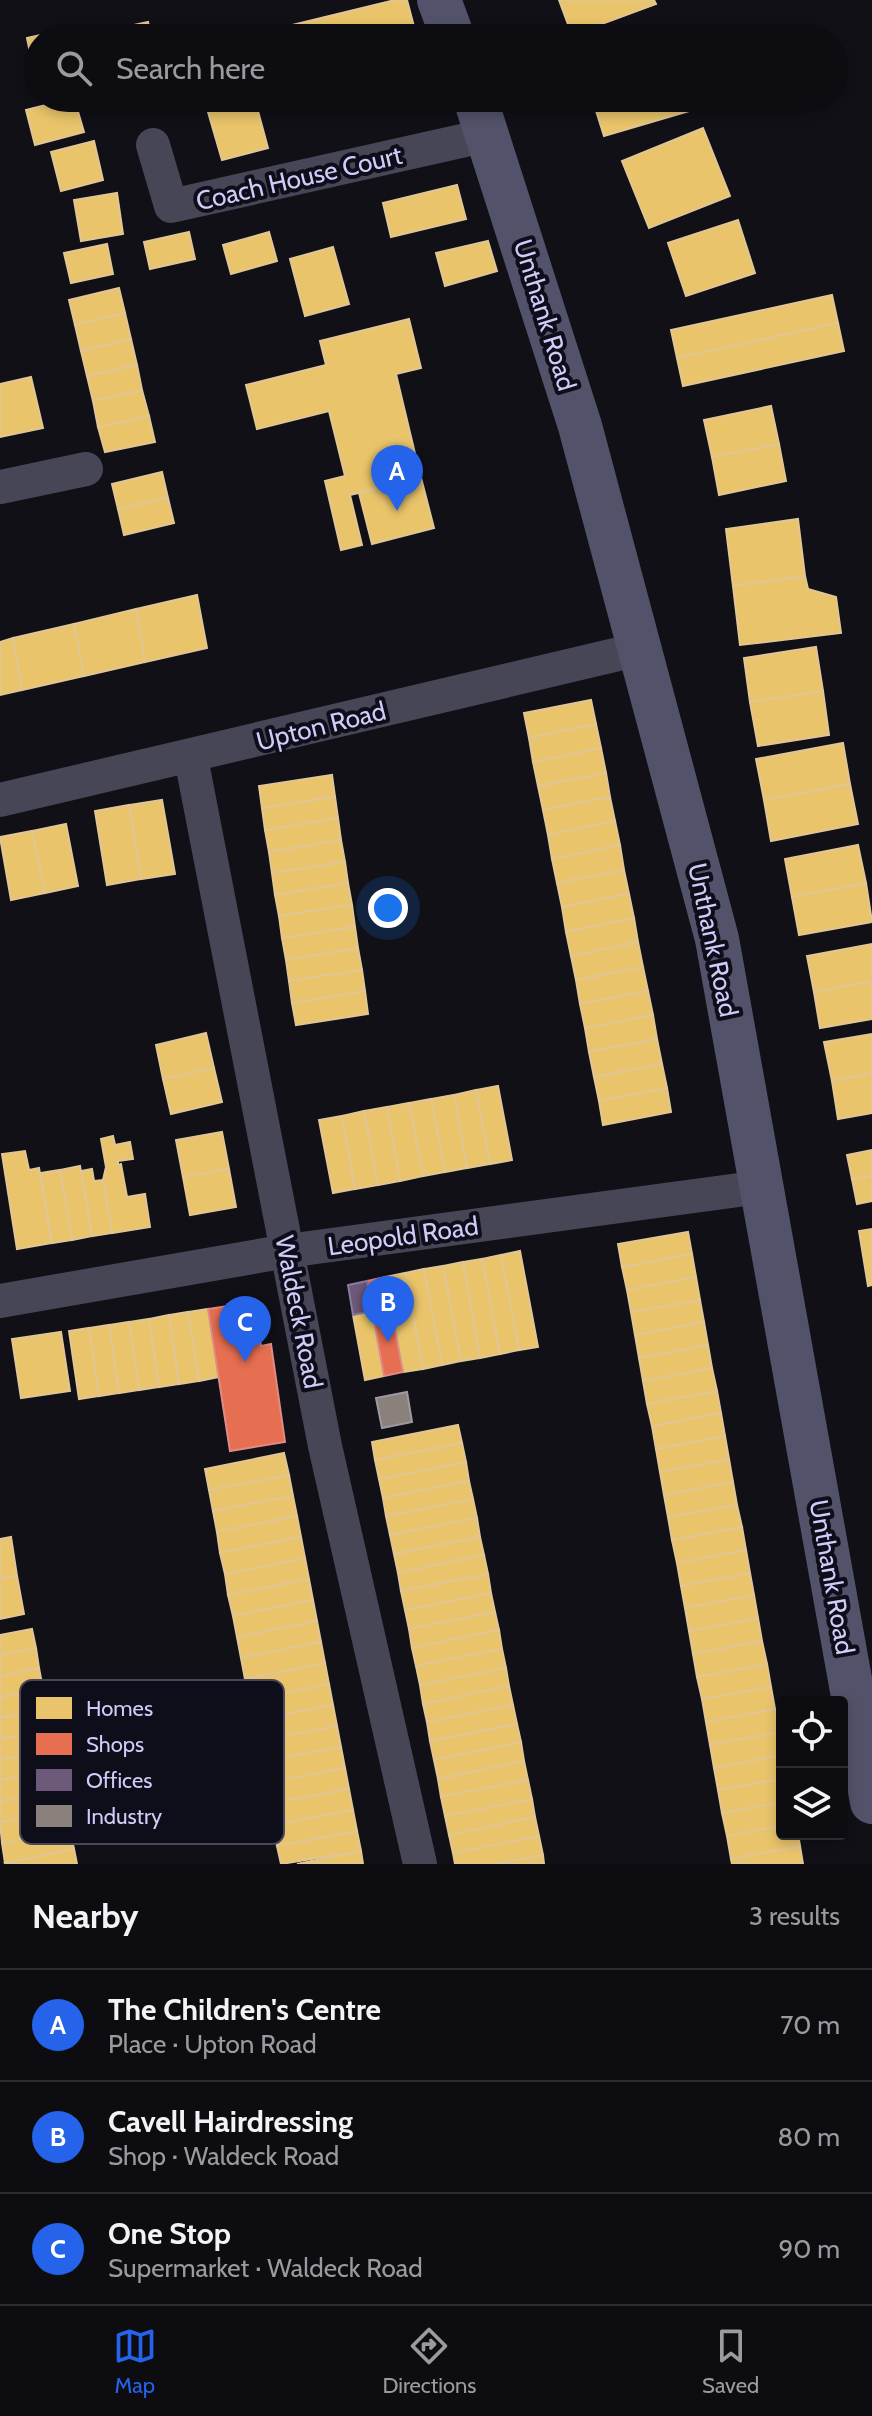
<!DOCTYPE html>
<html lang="en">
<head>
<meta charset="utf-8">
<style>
	body { margin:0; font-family:Cabin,sans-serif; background:#1b1a1f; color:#f1f3f6 }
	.controls { position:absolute; right:24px; bottom:24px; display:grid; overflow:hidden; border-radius:8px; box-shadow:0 4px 12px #0003 }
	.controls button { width:72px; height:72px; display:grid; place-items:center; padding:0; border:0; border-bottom:2px solid #2d2c31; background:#0d0c11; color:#f1f3f6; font:40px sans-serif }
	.you { position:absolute; left:388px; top:908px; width:28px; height:28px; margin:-20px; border:6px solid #fff; border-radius:50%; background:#1a73e8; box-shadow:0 0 0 12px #1a73e833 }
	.badge { display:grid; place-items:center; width:52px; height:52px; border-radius:50%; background:#2563eb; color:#fff; font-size:26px; font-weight:700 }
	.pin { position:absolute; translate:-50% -66px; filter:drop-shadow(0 2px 4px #0008) }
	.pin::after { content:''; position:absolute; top:42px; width:28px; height:24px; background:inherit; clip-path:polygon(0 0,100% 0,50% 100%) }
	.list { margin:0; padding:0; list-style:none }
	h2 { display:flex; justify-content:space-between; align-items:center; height:104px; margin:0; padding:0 32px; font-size:34px }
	h2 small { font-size:26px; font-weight:400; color:#9a9b9f }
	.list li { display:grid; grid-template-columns:52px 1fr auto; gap:24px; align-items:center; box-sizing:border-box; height:112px; padding:0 32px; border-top:2px solid #2d2c31 }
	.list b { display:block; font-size:30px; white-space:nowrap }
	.list p { margin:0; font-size:26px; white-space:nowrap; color:#9a9b9f }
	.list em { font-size:26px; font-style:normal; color:#9a9b9f }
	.icon { flex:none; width:44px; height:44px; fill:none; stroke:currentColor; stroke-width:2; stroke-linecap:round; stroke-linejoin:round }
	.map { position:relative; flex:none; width:872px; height:1864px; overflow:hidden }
	.search { position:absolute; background:#0d0c11; box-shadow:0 4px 12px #0003; left:24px; right:24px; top:24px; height:88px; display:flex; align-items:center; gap:20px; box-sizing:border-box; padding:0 28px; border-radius:44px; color:#9a9b9f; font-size:30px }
	.sheet { height:440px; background:#0d0c11 }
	nav { display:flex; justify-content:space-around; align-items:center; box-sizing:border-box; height:112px; border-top:2px solid #2d2c31; background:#0d0c11; font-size:22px; color:#9a9b9f }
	nav a { display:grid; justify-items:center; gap:4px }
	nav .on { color:#2563eb }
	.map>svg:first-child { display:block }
	.homes { fill:#e9c46a; stroke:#e1c695; stroke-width:2 }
	.shops { fill:#e76f51; stroke:#e08b83; stroke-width:2 }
	.offices { fill:#6d597a; stroke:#8a7ca0; stroke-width:2 }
	.industry { fill:#8a817c; stroke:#9f98a2; stroke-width:2 }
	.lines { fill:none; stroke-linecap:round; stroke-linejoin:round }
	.street { stroke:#464657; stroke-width:34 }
	.secondary { stroke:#52536a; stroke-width:44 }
	.labels { text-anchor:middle; stroke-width:8; stroke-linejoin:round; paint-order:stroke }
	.street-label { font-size:26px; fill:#cfccf9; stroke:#0e0d1a }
	.key { fill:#0e0d1a; stroke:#48465d; stroke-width:2 }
	.key-label { font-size:22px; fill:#cfccf9 }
</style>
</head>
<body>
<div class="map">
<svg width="872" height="1864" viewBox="0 0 872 1864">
	<rect width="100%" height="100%" fill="#111017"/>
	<g class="homes">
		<path d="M395,0h12l10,38h-130l-3,-11z"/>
		<path d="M559,0h95l2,4 -84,31z"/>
		<path d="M148,22l4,16h-63l-1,-3z"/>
		<path d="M77,27l2,11h-41l-3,39 -8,-39z"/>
		<path d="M665,32l2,6h-21z"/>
		<path d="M74,98l10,34 -49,13 -9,-35z"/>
		<path d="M592,98h93l4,13 -85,25z"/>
		<path d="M255,100l13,48 -46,12 -14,-48z"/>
		<path d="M703,128l27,68 -81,32 -27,-67z"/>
		<path d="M94,141l9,39 -42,11 -10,-39z"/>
		<path d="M457,185l9,34 -75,18 -8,-34z"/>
		<path d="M117,193l6,41 -42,7 -7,-41z"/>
		<path d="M738,220l17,53 -69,23 -18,-53z"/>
		<path d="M189,232l6,27 -45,10 -6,-27z"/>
		<path d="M269,232l8,29 -46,13 -8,-29z"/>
		<path d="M488,241l9,30 -52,15 -9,-33z"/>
		<path d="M107,244l6,30 -42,9 -7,-30z"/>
		<path d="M333,247l16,57 -44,12 -15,-57z"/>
		<path d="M119,288l6,25 -50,12 -6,-25z"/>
		<path d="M832,295l6,28 -161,35 -6,-28z"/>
		<path d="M125,313l6,26 -50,12 -6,-26z"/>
		<path d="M409,319l12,49 -25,6 22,92 -27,7 2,12 -43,10 12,50 -21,5 -16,-69 20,-5 -16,-65 -72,18 -11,-44 80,-20 -6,-24z"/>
		<path d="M838,323l6,28 -161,35 -6,-28z"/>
		<path d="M131,339l6,26 -50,11 -6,-25z"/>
		<path d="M137,365l5,25 -49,11 -6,-25z"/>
		<path d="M31,377l12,51 -43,9v-53z"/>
		<path d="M142,390l7,26 -51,11 -5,-26z"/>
		<path d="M771,406l8,38 -67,13 -8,-37z"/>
		<path d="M149,416l6,26 -50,10 -7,-25z"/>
		<path d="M779,444l7,37 -67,14 -7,-38z"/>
		<path d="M418,466l16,62 -62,16 -13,-51 34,-8 -2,-12z"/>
		<path d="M162,472l6,26 -50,11 -6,-25z"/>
		<path d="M168,498l6,25 -50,12 -6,-26z"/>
		<path d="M798,519l7,57 -72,10 -7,-57z"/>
		<path d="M805,576l3,13 28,8 5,36 -101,12 -7,-59z"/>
		<path d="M197,595l10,53 -62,14 -9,-53z"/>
		<path d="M136,609l9,53 -61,14 -10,-52z"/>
		<path d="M74,624l10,52 -62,14 -9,-52z"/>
		<path d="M13,638l9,52 -22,5v-53z"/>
		<path d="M816,647l7,44 -73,11 -6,-44z"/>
		<path d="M823,691l6,44 -71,11 -8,-44z"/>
		<path d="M591,700l5,24 -67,14 -5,-25z"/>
		<path d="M596,724l5,24 -68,14 -4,-24z"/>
		<path d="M843,743l7,41 -86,16 -8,-41z"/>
		<path d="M601,748l5,25 -68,13 -5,-24z"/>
		<path d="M606,773l4,24 -67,13 -5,-24z"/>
		<path d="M332,775l3,22 -73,11 -3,-22z"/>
		<path d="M850,784l8,40 -87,17 -7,-41z"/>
		<path d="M335,797l3,21 -73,12 -3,-22z"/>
		<path d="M610,797l5,24 -67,14 -5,-25z"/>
		<path d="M162,800l13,74 -34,5 -12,-74z"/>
		<path d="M129,805l12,74 -34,6 -12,-74z"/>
		<path d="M338,818l3,22 -72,12 -4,-22z"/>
		<path d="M615,821l5,24 -68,14 -4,-24z"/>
		<path d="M66,824l12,62 -33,7 -13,-62z"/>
		<path d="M32,831l13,62 -34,7 -11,-63z"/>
		<path d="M341,840l4,22 -73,11 -3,-21z"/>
		<path d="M620,845l4,25 -67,13 -5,-24z"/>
		<path d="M858,845l8,38 -74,14 -7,-38z"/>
		<path d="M345,862l3,21 -73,12 -3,-22z"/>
		<path d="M624,870l5,24 -67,13 -5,-24z"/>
		<path d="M348,883l4,22 -73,11 -4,-21z"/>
		<path d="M866,883l6,39 -73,13 -7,-38z"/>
		<path d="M629,894l5,24 -68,14 -4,-25z"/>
		<path d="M352,905l3,22 -73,11 -3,-22z"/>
		<path d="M634,918l4,24 -67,14 -5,-24z"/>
		<path d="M355,927l3,21 -72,12 -4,-22z"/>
		<path d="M638,942l5,25 -67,13 -5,-24z"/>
		<path d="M872,944v37l-58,11 -7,-36z"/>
		<path d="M358,948l4,22 -73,11 -3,-21z"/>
		<path d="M643,967l5,24 -68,13 -4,-24z"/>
		<path d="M362,970l3,21 -73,12 -3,-22z"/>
		<path d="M872,981v38l-52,9 -6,-36z"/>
		<path d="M365,991l3,23 -72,11 -4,-22z"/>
		<path d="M648,991l5,24 -68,13 -5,-24z"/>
		<path d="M653,1015l4,24 -68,13 -4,-24z"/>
		<path d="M206,1033l8,35 -51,11 -7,-34z"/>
		<path d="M872,1034v39l-40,8 -8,-39z"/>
		<path d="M657,1039l5,25 -68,13 -5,-25z"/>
		<path d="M662,1064l5,24 -68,13 -5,-24z"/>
		<path d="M214,1068l8,34 -51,12 -8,-35z"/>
		<path d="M872,1073v40l-34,6 -6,-38z"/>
		<path d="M498,1086l14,74 -22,4 -14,-74z"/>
		<path d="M667,1088l4,24 -68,13 -4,-24z"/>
		<path d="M476,1090l14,74 -23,4 -13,-73z"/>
		<path d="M454,1095l13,73 -22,4 -14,-73z"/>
		<path d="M431,1099l14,73 -22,4 -14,-73z"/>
		<path d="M409,1103l14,73 -23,5 -13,-74z"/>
		<path d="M387,1107l13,74 -22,4 -14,-74z"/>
		<path d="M364,1111l14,74 -23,4 -13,-73z"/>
		<path d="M342,1116l13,73 -22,4 -14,-73z"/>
		<path d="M222,1132l7,37 -46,8 -7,-37z"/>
		<path d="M113,1136l2,9 15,-3 3,17 -15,2v4l3,-1 6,33 18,-3 5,33 -38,6 -9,-53 3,-13 -5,-28z"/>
		<path d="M872,1150v26l-20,3 -5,-24z"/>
		<path d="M25,1151l4,19 10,-2 13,75 -35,6 -15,-95z"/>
		<path d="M80,1166l12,70 -20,4 -12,-70z"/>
		<path d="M92,1169l2,12 9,-1 9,53 -20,3 -11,-65z"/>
		<path d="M229,1169l7,38 -46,8 -7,-38z"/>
		<path d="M60,1170l12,70 -20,3 -12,-70z"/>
		<path d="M872,1176v25l-15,3 -5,-25z"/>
		<path d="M872,1229v56l-4,1 -9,-55z"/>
		<path d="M688,1232l4,22 -70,13 -4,-23z"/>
		<path d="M520,1251l18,96 -19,3 -18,-95z"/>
		<path d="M692,1254l4,23 -69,13 -5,-23z"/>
		<path d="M501,1255l18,95 -19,4 -18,-95z"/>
		<path d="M482,1259l18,95 -20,4 -17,-96z"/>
		<path d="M463,1262l17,96 -19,3 -18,-95z"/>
		<path d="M443,1266l18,95 -19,4 -18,-96z"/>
		<path d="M424,1269l18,96 -19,4 -18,-96z"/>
		<path d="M405,1273l18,96 -20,3 -18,-95z"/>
		<path d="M696,1277l4,23 -69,12 -4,-22z"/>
		<path d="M700,1300l4,22 -69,13 -4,-23z"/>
		<path d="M208,1309l11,68 -20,4 -11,-69z"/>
		<path d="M372,1311l12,65 -19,4 -12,-65z"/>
		<path d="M188,1312l11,69 -20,3 -10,-69z"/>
		<path d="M169,1315l10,69 -20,3 -10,-68z"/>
		<path d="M149,1319l10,68 -20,3 -10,-68z"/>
		<path d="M129,1322l10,68 -20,3 -10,-68z"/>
		<path d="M704,1322l4,23 -69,13 -4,-23z"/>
		<path d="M109,1325l10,68 -20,3 -10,-68z"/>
		<path d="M89,1328l10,68 -20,3 -10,-68z"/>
		<path d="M61,1332l9,59 -49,7 -9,-59z"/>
		<path d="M708,1345l4,23 -69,13 -4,-23z"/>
		<path d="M712,1368l5,23 -70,13 -4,-23z"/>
		<path d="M717,1391l4,22 -69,13 -5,-22z"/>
		<path d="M721,1413l4,23 -69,13 -4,-23z"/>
		<path d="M458,1425l4,18 -87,17 -3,-18z"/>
		<path d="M725,1436l4,23 -69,13 -4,-23z"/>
		<path d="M462,1443l4,19 -87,17 -4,-19z"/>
		<path d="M284,1453l5,22 -80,15 -4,-21z"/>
		<path d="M729,1459l4,23 -69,13 -4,-23z"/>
		<path d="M466,1462l3,19 -86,17 -4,-19z"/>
		<path d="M289,1475l4,21 -80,15 -4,-21z"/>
		<path d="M469,1481l4,18 -87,17 -3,-18z"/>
		<path d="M733,1482l4,23 -69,12 -4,-22z"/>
		<path d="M293,1496l4,20 -80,16 -4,-21z"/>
		<path d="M473,1499l4,19 -87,17 -4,-19z"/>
		<path d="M737,1505l5,22 -70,13 -4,-23z"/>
		<path d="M297,1516l4,21 -81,16 -3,-21z"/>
		<path d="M477,1518l3,19 -86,17 -4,-19z"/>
		<path d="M742,1527l4,23 -69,13 -5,-23z"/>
		<path d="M11,1537l6,39 -17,3v-40z"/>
		<path d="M301,1537l4,21 -80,16 -5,-21z"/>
		<path d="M480,1537l4,18 -86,18 -4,-19z"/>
		<path d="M746,1550l4,23 -69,13 -4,-23z"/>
		<path d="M484,1555l4,19 -87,17 -3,-18z"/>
		<path d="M305,1558l4,21 -81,16 -3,-21z"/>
		<path d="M750,1573l4,22 -69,13 -4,-22z"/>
		<path d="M488,1574l3,19 -86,17 -4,-19z"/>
		<path d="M17,1576l7,38 -24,5v-40z"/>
		<path d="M309,1579l4,21 -80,16 -5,-21z"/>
		<path d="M491,1593l4,19 -86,17 -4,-19z"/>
		<path d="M754,1595l4,23 -69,13 -4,-23z"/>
		<path d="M313,1600l4,21 -80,16 -4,-21z"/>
		<path d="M495,1612l4,18 -87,18 -3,-19z"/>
		<path d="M758,1618l4,23 -69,13 -4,-23z"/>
		<path d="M317,1621l4,21 -80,16 -4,-21z"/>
		<path d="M32,1629l4,19 -36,7v-20z"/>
		<path d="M499,1630l3,19 -86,17 -4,-18z"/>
		<path d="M762,1641l5,23 -70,13 -4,-23z"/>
		<path d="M321,1642l4,21 -80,16 -4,-21z"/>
		<path d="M36,1648l3,20 -39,8v-21z"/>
		<path d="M502,1649l4,19 -86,17 -4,-19z"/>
		<path d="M325,1663l4,21 -80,16 -4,-21z"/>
		<path d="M767,1664l4,23 -69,12 -5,-22z"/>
		<path d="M39,1668l4,21 -43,8v-21z"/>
		<path d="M506,1668l3,18 -86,18 -3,-19z"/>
		<path d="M329,1684l4,21 -80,15 -4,-20z"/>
		<path d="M509,1686l4,19 -86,17 -4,-18z"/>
		<path d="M771,1687l4,22 -69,13 -4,-23z"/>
		<path d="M43,1689l4,20 -47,9v-21z"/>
		<path d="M333,1705l4,21 -80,15 -4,-21z"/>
		<path d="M513,1705l4,19 -87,17 -3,-19z"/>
		<path d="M47,1709l4,20 -51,10v-21z"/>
		<path d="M775,1709l4,23 -69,13 -4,-23z"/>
		<path d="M517,1724l4,18 -87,18 -4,-19z"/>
		<path d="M337,1726l4,21 -80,15 -4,-21z"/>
		<path d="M51,1729l4,20 -55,11v-21z"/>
		<path d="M779,1732l3,23 -68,13 -4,-23z"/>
		<path d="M521,1742l3,19 -86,18 -4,-19z"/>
		<path d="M341,1747l4,21 -80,15 -4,-21z"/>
		<path d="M55,1749l4,20 -59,11v-20z"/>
		<path d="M782,1755v24l-64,11 -4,-22z"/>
		<path d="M524,1761l4,19 -87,17 -3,-18z"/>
		<path d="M345,1768l4,21 -80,15 -4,-21z"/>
		<path d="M59,1769l3,20 -62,12v-21z"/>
		<path d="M782,1779v23l-60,11 -4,-23z"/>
		<path d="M528,1780l4,19 -87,17 -4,-19z"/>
		<path d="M62,1789l5,20 -67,13v-21z"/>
		<path d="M349,1789l4,21 -80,15 -4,-21z"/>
		<path d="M532,1799l3,18 -86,18 -4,-19z"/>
		<path d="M782,1802v24l-55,10 -5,-23z"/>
		<path d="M67,1809l3,20 -68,14 -2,-21z"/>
		<path d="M353,1810l4,21 -80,15 -4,-21z"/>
		<path d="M535,1817l4,19 -86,17 -4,-18z"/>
		<path d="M782,1826v8h16l2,12 -69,13 -4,-23z"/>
		<path d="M70,1829l4,20 -69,14 -3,-20z"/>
		<path d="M357,1831l4,20 -80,13 -4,-18z"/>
		<path d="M539,1836l4,19 -47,9h-41l-2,-11z"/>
		<path d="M800,1846l3,18h-71l-1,-5z"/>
		<path d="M74,1849l3,15h-71l-1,-1z"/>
		<path d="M361,1851l2,13h-66z"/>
		<path d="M543,1855l1,9h-48z"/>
	</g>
	<g class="shops">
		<path d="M385,1277l18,95 -19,4 -17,-95z"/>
		<path d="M254,1302l7,44 10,-2 14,98 -55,9 -22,-142z"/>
	</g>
	<path class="offices" d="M367,1281l5,30 -19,4 -5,-30z"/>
	<path class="industry" d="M407,1392l5,30 -30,6 -6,-30z"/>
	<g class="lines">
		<g class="street">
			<path d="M153,145l18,61 317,-71"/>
			<path d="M0,487l86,-18"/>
			<path d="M191,758l134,688 95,418"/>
			<path d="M0,800l640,-151"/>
			<path d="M0,1301l287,-50 474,-64"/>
		</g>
		<g class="secondary">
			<path d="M439,0l14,38"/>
			<path d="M475,98l105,328 137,513 155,863"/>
		</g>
	</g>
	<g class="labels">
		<g class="street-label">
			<text transform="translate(299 178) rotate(-13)" y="9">Coach House Court</text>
			<text transform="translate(545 315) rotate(73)" y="9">Unthank Road</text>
			<text transform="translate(321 726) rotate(-14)" y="9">Upton Road</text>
			<text transform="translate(713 940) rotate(78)" y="9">Unthank Road</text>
			<text transform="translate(403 1236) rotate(-8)" y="9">Leopold Road</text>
			<text transform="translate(299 1312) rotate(79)" y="9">Waldeck Road</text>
			<text transform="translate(832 1577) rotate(80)" y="9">Unthank Road</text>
		</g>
	</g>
	<rect x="20" y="1680" width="264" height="164" rx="12" class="key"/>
	<rect x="36" y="1697" width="36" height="22" fill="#e9c46a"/>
	<rect x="36" y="1733" width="36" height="22" fill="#e76f51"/>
	<rect x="36" y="1769" width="36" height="22" fill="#6d597a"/>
	<rect x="36" y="1805" width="36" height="22" fill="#8a817c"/>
	<g class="key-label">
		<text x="86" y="1716">Homes</text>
		<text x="86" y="1752">Shops</text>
		<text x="86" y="1788">Offices</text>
		<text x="86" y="1824">Industry</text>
	</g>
</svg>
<div class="controls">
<button><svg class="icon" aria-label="locate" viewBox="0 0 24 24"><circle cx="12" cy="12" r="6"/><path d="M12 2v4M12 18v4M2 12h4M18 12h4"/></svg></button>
<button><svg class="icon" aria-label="layers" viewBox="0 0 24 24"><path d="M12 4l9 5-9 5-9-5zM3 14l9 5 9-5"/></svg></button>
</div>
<div class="you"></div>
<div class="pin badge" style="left:397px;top:511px">A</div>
<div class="pin badge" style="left:388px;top:1342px">B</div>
<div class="pin badge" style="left:245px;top:1362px">C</div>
<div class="search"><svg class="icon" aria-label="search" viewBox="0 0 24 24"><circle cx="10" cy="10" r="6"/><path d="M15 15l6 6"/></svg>Search here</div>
</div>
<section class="sheet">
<h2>Nearby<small>3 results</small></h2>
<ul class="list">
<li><span class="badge">A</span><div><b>The Children's Centre</b><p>Place · Upton Road</p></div><em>70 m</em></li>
<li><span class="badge">B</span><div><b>Cavell Hairdressing</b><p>Shop · Waldeck Road</p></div><em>80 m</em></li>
<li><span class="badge">C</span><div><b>One Stop</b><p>Supermarket · Waldeck Road</p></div><em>90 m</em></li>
</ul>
</section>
<nav>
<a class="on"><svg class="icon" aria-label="map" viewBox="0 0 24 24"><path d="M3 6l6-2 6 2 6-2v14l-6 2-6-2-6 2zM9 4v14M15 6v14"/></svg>Map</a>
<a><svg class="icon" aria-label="directions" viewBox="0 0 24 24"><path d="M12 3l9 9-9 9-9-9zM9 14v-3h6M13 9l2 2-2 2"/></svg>Directions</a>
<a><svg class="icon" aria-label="saved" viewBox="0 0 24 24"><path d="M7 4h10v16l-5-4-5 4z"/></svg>Saved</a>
</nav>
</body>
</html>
